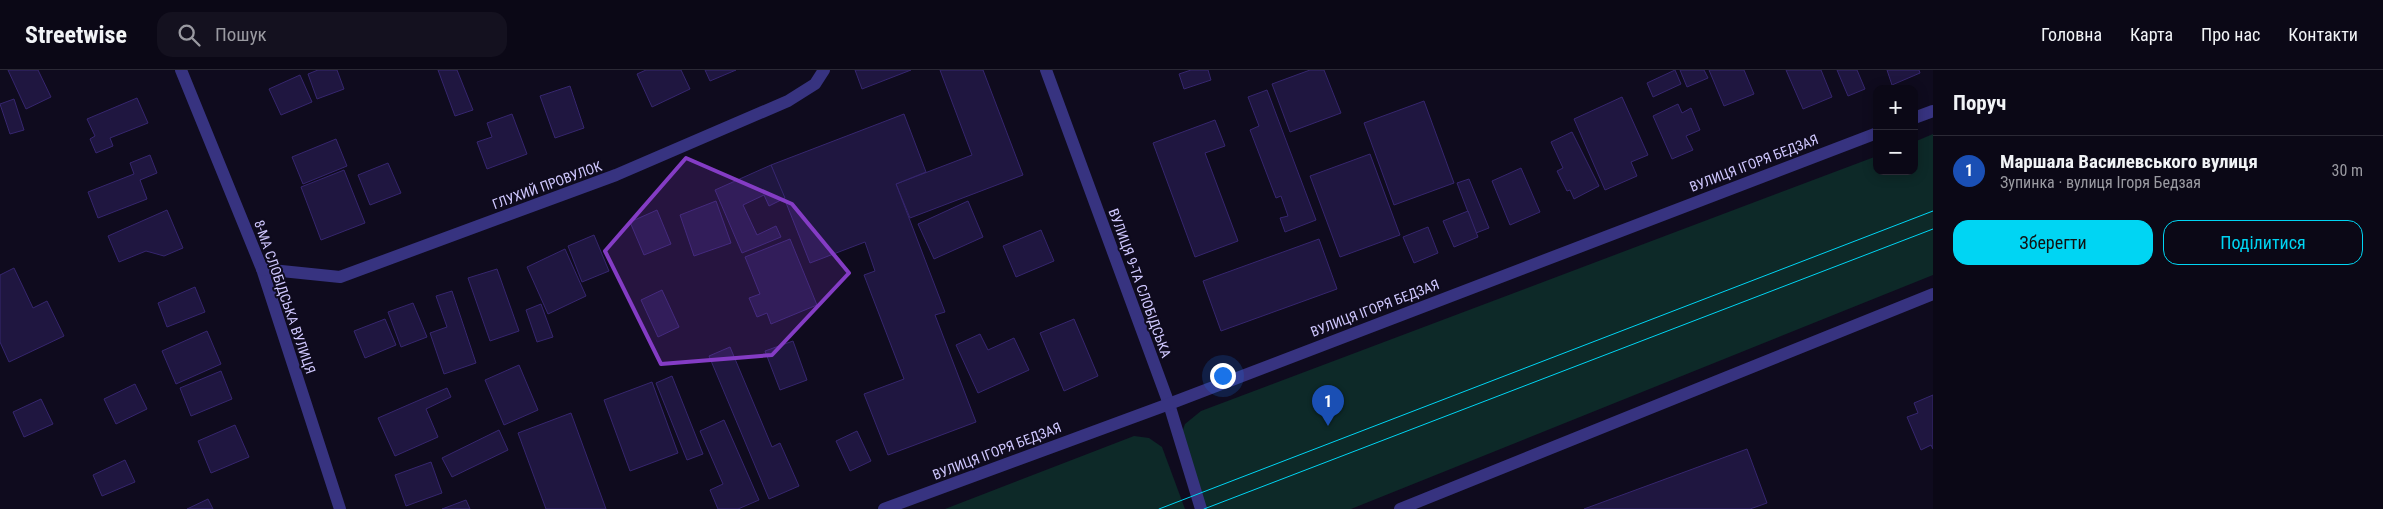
<!DOCTYPE html>
<html lang="uk">
<head>
<meta charset="utf-8">
<style>
	body { margin:0; font-family:"Roboto Condensed",sans-serif; background:#14111f; color:#f1f3f6 }
	.controls { position:absolute; right:15px; top:15px; display:grid; overflow:hidden; border-radius:10px; box-shadow:0 2px 12px #0003 }
	.controls button { width:45px; height:45px; display:grid; place-items:center; padding:0; border:0; border-bottom:1px solid #2b2935; background:#0b0816; color:#f1f3f6; font:25px sans-serif }
	.you { position:absolute; left:1222px; top:305px; width:18px; height:18px; margin:-12px; border:4px solid #fff; border-radius:50%; background:#1a73e8; box-shadow:0 0 0 8px #1a73e833 }
	.badge { display:grid; place-items:center; width:32px; height:32px; border-radius:50%; background:#00d5f3; color:#fff; font-size:16px; font-weight:700 }
	.pin { position:absolute; translate:-50% -41px; filter:drop-shadow(0 1px 2px #0008) }
	.pin::after { content:''; position:absolute; top:26px; width:18px; height:15px; background:inherit; clip-path:polygon(0 0,100% 0,50% 100%) }
	.list { margin:0; padding:0; list-style:none }
	h2 { display:flex; justify-content:space-between; align-items:center; height:65px; margin:0; padding:0 20px; font-size:21px }
	h2 small { font-size:16px; font-weight:400; color:#9a9aa1 }
	.list li { display:grid; grid-template-columns:32px 1fr auto; gap:15px; align-items:center; box-sizing:border-box; height:70px; padding:0 20px; border-top:1px solid #2b2935 }
	.list b { display:block; font-size:19px; white-space:nowrap }
	.list p { margin:0; font-size:16px; white-space:nowrap; color:#9a9aa1 }
	.list em { font-size:16px; font-style:normal; color:#9a9aa1 }
	.actions { display:flex; gap:10px; padding:15px 20px }
	.actions a { flex:1; padding:11px 0; border:1px solid #00d5f3; border-radius:15px; text-align:center; font-size:18px; color:#00d5f3 }
	.actions .main { background:#00d5f3; color:#111 }
	.icon { flex:none; width:28px; height:28px; fill:none; stroke:currentColor; stroke-width:2; stroke-linecap:round; stroke-linejoin:round }
	.map { position:relative; flex:none; width:1933px; height:439px; overflow:hidden }
	header { display:flex; align-items:center; gap:30px; box-sizing:border-box; height:70px; padding:0 25px; background:#0b0816; border-bottom:1px solid #2b2935 }
	header strong { font-size:24px }
	nav { display:flex; gap:28px; margin-inline-start:auto; font-size:18px }
	.search { width:350px; height:45px; background:#14111f; display:flex; align-items:center; gap:12px; box-sizing:border-box; padding:0 18px; border-radius:15px; color:#9a9aa1; font-size:19px }
	main { display:flex }
	aside { flex:1; background:#0b0816 }
	.map>svg:first-child { display:block }
	.green { fill:#0d2928 }
	.building { fill:#1f1640; stroke:#36266e }
	.lines { fill:none; stroke-linecap:round; stroke-linejoin:round }
	.minor { stroke:#373380; stroke-width:12 }
	.tram { stroke:#00d5f3; stroke-width:1 }
	.marked { fill:#843cc5; fill-opacity:0.2; stroke:#843cc5; stroke-width:4; stroke-linejoin:round }
	.labels { text-anchor:middle; stroke-width:4; stroke-linejoin:round; paint-order:stroke }
	.street-label { font-size:14px; fill:#d0c8ff; stroke:#0f0b1e }
</style>
</head>
<body>
<header>
<strong>Streetwise</strong>
<div class="search"><svg class="icon" aria-label="search" viewBox="0 0 24 24"><circle cx="10" cy="10" r="6"/><path d="M15 15l6 6"/></svg>Пошук</div>
<nav><a>Головна</a><a>Карта</a><a>Про нас</a><a>Контакти</a></nav>
</header>
<main>
<div class="map">
<svg width="1933" height="439" viewBox="0 0 1933 439">
	<rect width="100%" height="100%" fill="#0f0b1e"/>
	<g class="green">
		<path d="M1933,64v141l-582,234h-147l-25,-68 6,-17 16,-13 676,-255v15h37v-29z"/>
		<path d="M1134,366l15,2 13,9 23,62h-240z"/>
	</g>
	<g class="building">
		<path d="M8,0h30l13,27 -25,12z"/>
		<path d="M318,0h19l7,19 -27,10 -9,-25z"/>
		<path d="M438,0h19l16,40 -18,6z"/>
		<path d="M646,0h35l9,19 -38,18 -15,-33z"/>
		<path d="M705,0h31l-26,11z"/>
		<path d="M855,0h56l-49,19z"/>
		<path d="M940,0h43l40,105 -113,43 -14,-34 76,-29z"/>
		<path d="M1191,0h17l3,10 -27,9 -5,-15z"/>
		<path d="M1310,0h14l17,43 -51,19 -18,-48z"/>
		<path d="M1675,0l6,14 -28,13 -6,-14z"/>
		<path d="M1680,0h24l4,8 -21,9z"/>
		<path d="M1709,0h35l10,24 -30,12z"/>
		<path d="M1786,0h35l11,27 -29,12z"/>
		<path d="M1837,0h20l8,19 -17,7z"/>
		<path d="M1887,0h32l1,3 -28,12z"/>
		<path d="M300,5l12,27 -31,13 -12,-26z"/>
		<path d="M570,16l14,42 -29,10 -15,-42z"/>
		<path d="M1267,20l49,130 -31,12 -5,-14 8,-2 -7,-20 -5,2 -26,-68 9,-4 -11,-29z"/>
		<path d="M1622,27l26,58 -17,7 6,14 -32,14 -31,-71z"/>
		<path d="M137,28l11,25 -38,15 3,8 -17,7 -6,-14 5,-3 -8,-17z"/>
		<path d="M14,29l10,31 -14,4 -10,-30z"/>
		<path d="M1424,31l30,82 -60,22 -30,-82z"/>
		<path d="M1678,34l4,9 9,-5 9,22 -14,6 7,14 -21,9 -19,-43z"/>
		<path d="M512,44l15,40 -40,15 -10,-27 15,-5 -5,-14z"/>
		<path d="M904,44l22,58 -30,12 49,128 -10,3 41,107 -88,33 -24,-61 40,-15 -40,-104 11,-4 -10,-29 -55,21 -39,-98z"/>
		<path d="M1215,50l10,26 -20,7 33,88 -43,16 -42,-114z"/>
		<path d="M1572,62l27,54 -25,13 -4,-9 -3,1 -10,-20 6,-3 -12,-26z"/>
		<path d="M336,69l11,27 -44,18 -11,-27z"/>
		<path d="M1370,84l30,81 -60,22 -30,-81z"/>
		<path d="M150,85l7,18 -17,7 7,19 -49,19 -10,-26 46,-18 -4,-11z"/>
		<path d="M388,93l13,30 -31,12 -12,-30z"/>
		<path d="M771,95l14,33 -16,8 -5,-11 -21,10 14,30 19,-9 5,11 -39,16 -27,-63z"/>
		<path d="M1521,98l19,44 -30,13 -18,-44z"/>
		<path d="M344,100l21,53 -44,17 -20,-53z"/>
		<path d="M1469,109l20,49 -13,5 -19,-50z"/>
		<path d="M716,131l15,42 -37,13 -14,-41z"/>
		<path d="M968,131l15,36 -49,22 -16,-35z"/>
		<path d="M167,140l16,38 -19,8 -18,-5 -27,11 -11,-26z"/>
		<path d="M657,140l14,34 -27,11 -14,-33z"/>
		<path d="M1468,141l10,26 -24,10 -11,-26z"/>
		<path d="M1428,157l10,26 -24,10 -11,-26z"/>
		<path d="M1041,160l13,31 -38,16 -13,-31z"/>
		<path d="M594,165l15,36 -27,11 -14,-36z"/>
		<path d="M790,169l27,66 -46,19 -4,-11 -10,4 -8,-19 11,-4 -15,-37z"/>
		<path d="M1319,169l18,50 -116,42 -18,-50z"/>
		<path d="M565,179l21,47 -38,18 -21,-47z"/>
		<path d="M14,198l19,40 14,-7 17,35 -55,26 -9,-20v-67z"/>
		<path d="M497,199l22,62 -29,10 -22,-63z"/>
		<path d="M195,217l10,25 -38,15 -9,-24z"/>
		<path d="M662,220l17,37 -21,10 -17,-37z"/>
		<path d="M452,221l24,72 -32,11 -14,-41 17,-6 -11,-31z"/>
		<path d="M413,233l14,34 -26,10 -13,-35z"/>
		<path d="M541,234l12,33 -16,5 -11,-32z"/>
		<path d="M385,249l11,26 -31,13 -11,-27z"/>
		<path d="M1074,249l24,57 -34,15 -24,-58z"/>
		<path d="M207,261l14,33 -45,20 -14,-33z"/>
		<path d="M980,264l8,16 26,-12 15,32 -51,23 -22,-48z"/>
		<path d="M793,271l14,39 -27,10 -15,-39z"/>
		<path d="M730,277l42,100 8,-4 19,43 -30,13 -60,-143z"/>
		<path d="M519,295l19,45 -34,15 -19,-45z"/>
		<path d="M221,301l11,28 -41,17 -11,-28z"/>
		<path d="M672,306l31,78 -16,6 -31,-77z"/>
		<path d="M652,312l26,71 -48,18 -26,-71z"/>
		<path d="M135,314l12,25 -31,15 -12,-25z"/>
		<path d="M447,318l4,9 -25,12 12,28 -43,19 -17,-38z"/>
		<path d="M1933,325v54l-2,-4 -10,5 -14,-33 11,-4 -4,-10z"/>
		<path d="M41,329l12,25 -29,13 -11,-25z"/>
		<path d="M571,343l35,96h-60l-28,-76z"/>
		<path d="M724,350l35,80 -21,9h-20l-8,-19 13,-6 -23,-53z"/>
		<path d="M235,355l14,32 -38,16 -13,-32z"/>
		<path d="M499,360l9,20 -56,27 -10,-19z"/>
		<path d="M857,361l14,30 -21,10 -14,-30z"/>
		<path d="M1747,379l20,54 -17,6h-166z"/>
		<path d="M125,390l10,22 -33,14 -9,-21z"/>
		<path d="M431,392l11,31 -36,13 -11,-31z"/>
		<path d="M208,429l5,10h-26z"/>
		<path d="M466,430l4,9h-28z"/>
	</g>
	<g class="lines">
		<g class="minor">
			<path d="M181,0l81,199 78,240"/>
			<path d="M1046,0l123,334 32,105"/>
			<path d="M1914,48l19,-7"/>
			<path d="M262,199l78,8 276,-102 172,-74 27,-17 9,-14"/>
			<path d="M884,439l285,-105 708,-271"/>
			<path d="M1400,439l533,-215"/>
		</g>
		<g class="tram">
			<path d="M1159,439l774,-298"/>
			<path d="M1204,439l729,-280"/>
		</g>
	</g>
	<path class="marked" d="M686,88l106,46 57,69 -77,82 -111,9 -56,-113z"/>
	<g class="labels">
		<g class="street-label">
			<text transform="translate(1754 93) rotate(-21)" y="5">ВУЛИЦЯ ІГОРЯ БЕДЗАЯ</text>
			<text transform="translate(547 115) rotate(-20)" y="5">ГЛУХИЙ ПРОВУЛОК</text>
			<text transform="translate(1140 213) rotate(70)" y="5">ВУЛИЦЯ 9-ТА СЛОБІДСЬКА</text>
			<text transform="translate(285 227) rotate(71)" y="5">8-МА СЛОБІДСЬКА ВУЛИЦЯ</text>
			<text transform="translate(1375 238) rotate(-21)" y="5">ВУЛИЦЯ ІГОРЯ БЕДЗАЯ</text>
			<text transform="translate(997 381) rotate(-21)" y="5">ВУЛИЦЯ ІГОРЯ БЕДЗАЯ</text>
		</g>
	</g>
</svg>
<div class="controls">
<button>+</button>
<button>−</button>
</div>
<div class="you"></div>
<div class="pin badge" style="left:1328px;top:356px;background:#1a4fb4">1</div>
</div>
<aside>
<h2>Поруч<small></small></h2>
<ul class="list">
<li><span class="badge" style="background:#1a4fb4">1</span><div><b>Маршала Василевського вулиця</b><p>Зупинка · вулиця Ігоря Бедзая</p></div><em>30 m</em></li>
</ul>
<div class="actions"><a class="main">Зберегти</a><a>Поділитися</a></div>
</aside>
</main>
</body>
</html>
